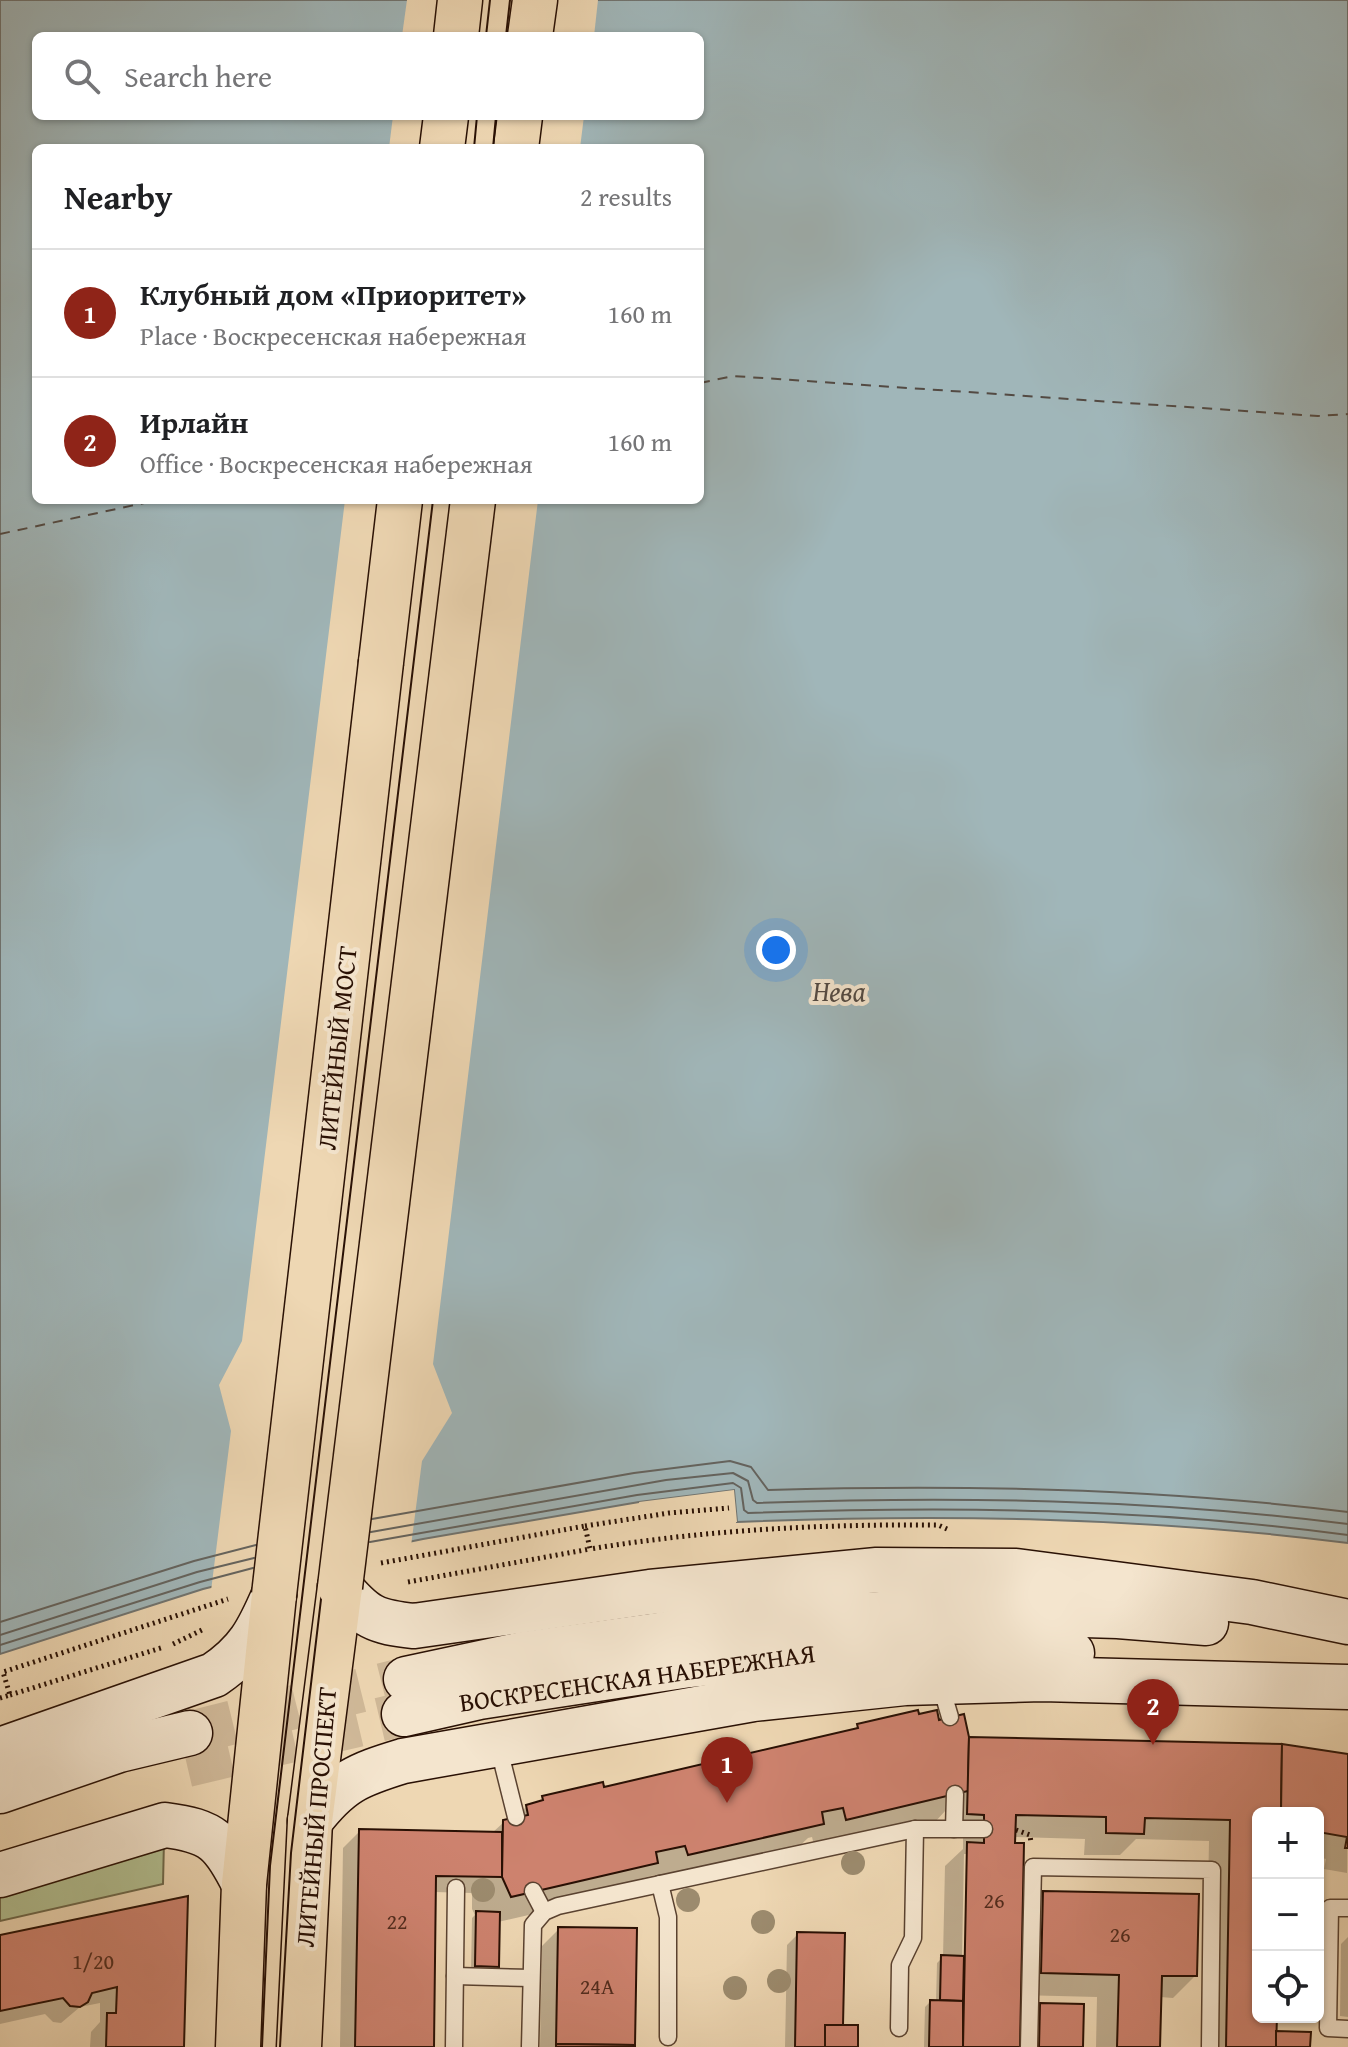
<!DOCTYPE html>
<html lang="en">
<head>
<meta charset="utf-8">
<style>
	body { margin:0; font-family:"Gentium Book Plus",serif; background:#f6f6f6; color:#202124 }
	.controls { position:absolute; right:24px; bottom:24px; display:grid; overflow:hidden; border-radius:12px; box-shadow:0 2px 6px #0004 }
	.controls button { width:72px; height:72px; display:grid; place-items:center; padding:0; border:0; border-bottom:2px solid #e0e0e0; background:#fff; color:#202124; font:40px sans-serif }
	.you { position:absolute; left:776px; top:950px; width:28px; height:28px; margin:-20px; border:6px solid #fff; border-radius:50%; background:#1a73e8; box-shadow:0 0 0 12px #1a73e833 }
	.badge { display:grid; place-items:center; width:52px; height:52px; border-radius:50%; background:#8f2418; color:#fff; font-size:26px; font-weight:700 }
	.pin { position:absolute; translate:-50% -66px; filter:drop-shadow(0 2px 4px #0008) }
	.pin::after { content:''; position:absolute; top:42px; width:28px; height:24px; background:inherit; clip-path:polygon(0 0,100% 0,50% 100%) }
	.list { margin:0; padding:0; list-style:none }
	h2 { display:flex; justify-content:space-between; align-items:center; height:104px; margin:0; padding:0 32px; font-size:34px }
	h2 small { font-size:26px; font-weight:400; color:#757577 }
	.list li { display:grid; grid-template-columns:52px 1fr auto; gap:24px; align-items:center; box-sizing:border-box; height:128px; padding:0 32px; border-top:2px solid #e0e0e0 }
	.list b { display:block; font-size:30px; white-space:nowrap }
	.list p { margin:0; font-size:26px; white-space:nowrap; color:#757577 }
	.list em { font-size:26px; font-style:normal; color:#757577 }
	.icon { flex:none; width:44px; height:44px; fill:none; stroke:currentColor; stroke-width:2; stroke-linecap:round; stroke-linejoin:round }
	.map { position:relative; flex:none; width:1348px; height:2047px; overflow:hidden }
	.search { position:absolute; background:#fff; box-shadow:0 2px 6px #0004; left:32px; top:32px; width:672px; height:88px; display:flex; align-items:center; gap:20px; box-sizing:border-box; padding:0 28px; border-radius:12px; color:#757577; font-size:30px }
	.panel { position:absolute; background:#fff; box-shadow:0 2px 6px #0004; left:32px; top:144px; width:672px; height:360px; border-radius:12px }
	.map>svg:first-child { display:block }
	.green { fill:#b2bf91; stroke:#6e684a; stroke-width:2 }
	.water { fill:#a0b6b9; stroke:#707471; stroke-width:2; fill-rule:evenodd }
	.pier { fill:#eed7b3 }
	.shadow { fill:#0003; fill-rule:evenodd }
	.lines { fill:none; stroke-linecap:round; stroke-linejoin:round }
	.shore { stroke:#64635e; stroke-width:2 }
	.ferry { stroke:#534a43; stroke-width:2; stroke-dasharray:10 8; stroke-linecap:butt }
	.building { fill:#cd826e; stroke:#291004; stroke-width:2 }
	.secondary-tunnel { stroke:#d0b999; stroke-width:44; stroke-dasharray:44 22; stroke-linecap:butt }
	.service-casing { stroke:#5a4230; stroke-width:19 }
	.secondary-casing { stroke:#291004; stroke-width:47 }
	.primary-casing { stroke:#291004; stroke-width:47 }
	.path { stroke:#291004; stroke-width:5; stroke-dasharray:2 4; stroke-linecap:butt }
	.service { stroke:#f4e5ce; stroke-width:16 }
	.secondary { stroke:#f4e5ce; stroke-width:44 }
	.primary { stroke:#eed7b3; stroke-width:44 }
	.tram { stroke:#291004; stroke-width:2 }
	.primary-bridge-casing { stroke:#291004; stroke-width:47; stroke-linecap:butt }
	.primary-bridge { stroke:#eed7b3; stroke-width:44 }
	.tree { fill:#9c8b6e }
	.labels { text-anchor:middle; stroke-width:8; stroke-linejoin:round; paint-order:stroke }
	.number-label { font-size:22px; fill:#522c1e }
	.street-label { font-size:26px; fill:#291004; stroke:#f4e5ce }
	.water-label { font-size:28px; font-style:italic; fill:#534a43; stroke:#f4e5ce }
</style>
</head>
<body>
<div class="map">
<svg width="1348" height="2047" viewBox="0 0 1348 2047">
	<rect width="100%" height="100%" fill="#eed7b3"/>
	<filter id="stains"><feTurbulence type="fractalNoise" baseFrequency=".0025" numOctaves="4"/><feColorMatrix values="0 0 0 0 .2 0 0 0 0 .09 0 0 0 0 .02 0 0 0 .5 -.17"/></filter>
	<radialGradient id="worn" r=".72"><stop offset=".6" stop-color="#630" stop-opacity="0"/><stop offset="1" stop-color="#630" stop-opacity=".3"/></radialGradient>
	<path class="green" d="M164,1840l-1,44 -163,37v-29z"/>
	<path class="water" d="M0,0h1348v1543c-204,-26 -405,-29 -611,-21l-3,-32 -95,12 -216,37 -112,23 -108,27 -203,65zM36,36h664v80h-664zM36,148h664v352h-664z"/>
	<g class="pier">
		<path d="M407,0h191l-4,36h-192z"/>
		<path d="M393,116h191l-4,32h-191z"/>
		<path d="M345,500h193l-105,864 19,49 -30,48 -11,85 -99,20 -101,25 20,-160 -12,-46 23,-44z"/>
		<path d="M734,1490l3,32h-4l-2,-27 -91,11 -1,-4z"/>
	</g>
	<g class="shadow">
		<path d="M917,1717l21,5 29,17 381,17 -1,117 -23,-4 2,-10 -8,-2v-44h-60v204h17l-1,16 34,14h-103l4,-206 -73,-2 -16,16h-36l1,-16 -71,-2 6,80 24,-24 151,83 -22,22 -13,-1 -2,50h-62l1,-50 -78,-2 -1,33 23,-23 40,42h-157l1,-40 5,-5h6l1,-39 6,-6 2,-91 18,-17v-13h-17v-26l-11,12 -120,27 -3,-12 -4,1 -17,16 -134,31 -2,-10 -16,4 -14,14 -127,29 -1,44 -5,5h-21l1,-53 3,-3 -3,-6v-16l-38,-1 -2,155h-92l3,-199 17,-17 132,2 12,-11 9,-2 14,-14 10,-2 6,-6 60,-9 249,-58 6,-5zM964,1854h4l-2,104h-4z"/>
		<path d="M186,1898l-4,149h-92l1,-15 9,-10v-19l-20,4 -19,16 -8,-1 -8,-8 -45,10v-87z"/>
		<path d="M559,1929l75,118h-94l2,-101z"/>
		<path d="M798,1934l43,90 15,23h-71l2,-102z"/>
		<path d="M1348,1937v80l-8,-1 1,-72z"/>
	</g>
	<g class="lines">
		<g class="shore">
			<path d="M372,1519l262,-46 96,-12 21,6 17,23c194,-6 387,-2 580,22"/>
			<path d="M371,1532l295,-52 67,-7 15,8 5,19 4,3c199,-7 393,-4 591,21"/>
			<path d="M370,1542l267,-47 96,-12 8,5 3,22 4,3c201,-7 401,-5 600,22"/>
			<path d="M0,1622l194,-61 62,-16"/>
			<path d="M0,1635l197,-63 57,-14"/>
			<path d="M0,1645l200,-63 53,-14"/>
		</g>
		<g class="ferry">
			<path d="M700,383l33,-7 585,40 30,-2"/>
			<path d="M0,534l158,-34"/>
		</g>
	</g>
	<g class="building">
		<path d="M918,1710l1,4 18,-4 2,10 25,-6 5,23 -1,54 -122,29 -3,-12 -21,4 2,12 -136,31 -3,-9 -29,6 2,11 -147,34 -9,-20 1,-57 25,-5 -2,-10 17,-5 -1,-4 61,-14 1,5 254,-59 -1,-4z"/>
		<path d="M969,1737l313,7 -1,69h-23v204h19l-1,30h-50l4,-227 -85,-2 -1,16 -38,-1v-16l-90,-2 -1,28h9l-4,204h-57l4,-205 17,1v-28l-17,-1z"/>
		<path d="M1282,1744l66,10v94h-3l2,-11 -29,-5v-19h-37z"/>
		<path d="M359,1829l143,3v45l-66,-1 -2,171h-79z"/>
		<path d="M1043,1891l156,3 -2,82h-35l-2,71h-43l2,-72 -78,-2z"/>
		<path d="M188,1896l-4,151h-78l1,-34h9l1,-26 -25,6 -4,9 -8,5 -10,-1 -7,-8 -63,13v-76z"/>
		<path d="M476,1911l24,1 -1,55 -24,-1z"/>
		<path d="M558,1927l79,1 -2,117 -79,-1z"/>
		<path d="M797,1932l48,1 -2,92h-18v22h-30z"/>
		<path d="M941,1955l23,1 -1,45 -23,-1z"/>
		<path d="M930,2000l33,1v46h-34z"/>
		<path d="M1040,2003l44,1 -1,43h-44z"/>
		<rect x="825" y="2025" width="33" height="22"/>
		<path d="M1276,2031l35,1 -1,15h-34z"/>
		<path d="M556,2044l79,1v2h-79z"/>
	</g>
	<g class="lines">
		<g class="secondary-tunnel">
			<path d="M190,1733l216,-54"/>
			<path d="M187,1765l217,-51"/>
		</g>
		<g class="service-casing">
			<g id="service">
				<path d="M940,1683l10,34"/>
				<path d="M498,1745l18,72"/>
				<path d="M954,1829l1,-35"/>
				<path d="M660,1884l8,33v120"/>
				<path d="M533,1891l11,21"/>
				<path d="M1348,1908h-18l-2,120 20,1"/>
				<path d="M455,1976l76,2"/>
				<path d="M899,2028l1,-63 13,-27 2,-109"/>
				<path d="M454,2047l2,-159"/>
				<path d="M530,2047l3,-122 11,-13 14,-6 357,-77h69"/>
				<path d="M1029,2047l4,-180 179,3 -2,177"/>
			</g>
		</g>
		<g class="secondary-casing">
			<g id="secondary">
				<path d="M340,1587c25,30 35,35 74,39l236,-34 227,-22 139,1 236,31 96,20"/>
				<path d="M406,1679l117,-25 164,-23 128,-14 130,-6 173,5 88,7"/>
				<path d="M404,1714l75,-17 210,-32 149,-15 112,-5 122,8"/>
				<path d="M0,1750l214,-75c34,-23 44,-43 60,-80"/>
				<path d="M0,1791l119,-41 71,-17"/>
				<path d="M310,1821c30,-39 47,-46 93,-60l350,-62 152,-16 137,-4 306,8"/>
				<path d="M0,1875l165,-50c48,6 58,17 79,59"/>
			</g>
		</g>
		<g class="primary-casing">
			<g id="primary">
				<path d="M456,36l4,-36"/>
				<path d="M530,36l5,-36"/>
				<path d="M442,148l4,-32"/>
				<path d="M516,148l4,-32"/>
				<path d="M381,662l19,-162"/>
				<path d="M238,2047l6,-163 30,-289"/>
				<path d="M299,2047l11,-226 30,-234"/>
			</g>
		</g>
		<g class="path">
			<path d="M585,1526l84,-13 60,-5"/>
			<path d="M381,1563l204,-37 5,23c114,-19 232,-25 348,-24l9,4"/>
			<path d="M408,1582l182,-33"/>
			<path d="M173,1644l31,-15"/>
			<path d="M10,1695l154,-48"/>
			<path d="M0,1698l10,-3 -7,-23 225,-73"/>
			<path d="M1016,1830l14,5 1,8"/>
		</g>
		<use href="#service" class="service"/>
		<use href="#secondary" class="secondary"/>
		<use href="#primary" class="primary"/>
		<g class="tram">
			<path d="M486,36l4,-36"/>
			<path d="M506,36l4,-36"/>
			<path d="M474,148l3,-32"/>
			<path d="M493,148l3,-32"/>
			<path d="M262,2047l8,-181 163,-1366"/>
			<path d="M280,2047l11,-194 160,-1353"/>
		</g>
		<g class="primary-bridge-casing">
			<g id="primary-bridge">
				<path d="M340,1587l133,-1087"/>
				<path d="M274,1595l107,-933"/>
			</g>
		</g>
		<use href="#primary-bridge" class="primary-bridge"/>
	</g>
	<g class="tree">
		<circle cx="853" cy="1863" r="12"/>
		<circle cx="483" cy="1890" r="12"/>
		<circle cx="688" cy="1900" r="12"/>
		<circle cx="763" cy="1922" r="12"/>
		<circle cx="779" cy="1981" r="12"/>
		<circle cx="735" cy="1988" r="12"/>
	</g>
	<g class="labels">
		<g class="number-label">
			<text x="994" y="1908">26</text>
			<text x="397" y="1929">22</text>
			<text x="1120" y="1942">26</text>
			<text x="93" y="1969">1/20</text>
			<text x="597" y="1994">24А</text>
		</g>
		<g class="street-label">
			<text transform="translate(337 1048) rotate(-84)" y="9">ЛИТЕЙНЫЙ МОСТ</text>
			<text transform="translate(637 1678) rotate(-8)" y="9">ВОСКРЕСЕНСКАЯ НАБЕРЕЖНАЯ</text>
			<text transform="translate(316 1817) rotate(-85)" y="9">ЛИТЕЙНЫЙ ПРОСПЕКТ</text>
		</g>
		<g class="water-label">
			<text x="839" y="1001">Нева</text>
		</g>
	</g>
	<rect width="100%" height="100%" filter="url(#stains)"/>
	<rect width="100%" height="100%" fill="url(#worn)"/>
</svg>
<div class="controls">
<button>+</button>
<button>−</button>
<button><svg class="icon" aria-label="locate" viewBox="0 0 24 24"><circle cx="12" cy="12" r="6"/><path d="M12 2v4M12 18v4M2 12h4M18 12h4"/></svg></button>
</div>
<div class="you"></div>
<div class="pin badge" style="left:727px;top:1803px">1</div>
<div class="pin badge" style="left:1153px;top:1745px">2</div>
<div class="search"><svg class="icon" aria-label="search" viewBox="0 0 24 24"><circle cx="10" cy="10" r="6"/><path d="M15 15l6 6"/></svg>Search here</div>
<section class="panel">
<h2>Nearby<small>2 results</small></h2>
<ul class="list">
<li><span class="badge">1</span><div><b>Клубный дом «Приоритет»</b><p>Place · Воскресенская набережная</p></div><em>160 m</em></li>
<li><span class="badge">2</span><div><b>Ирлайн</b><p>Office · Воскресенская набережная</p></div><em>160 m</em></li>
</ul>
</section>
</div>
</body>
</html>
